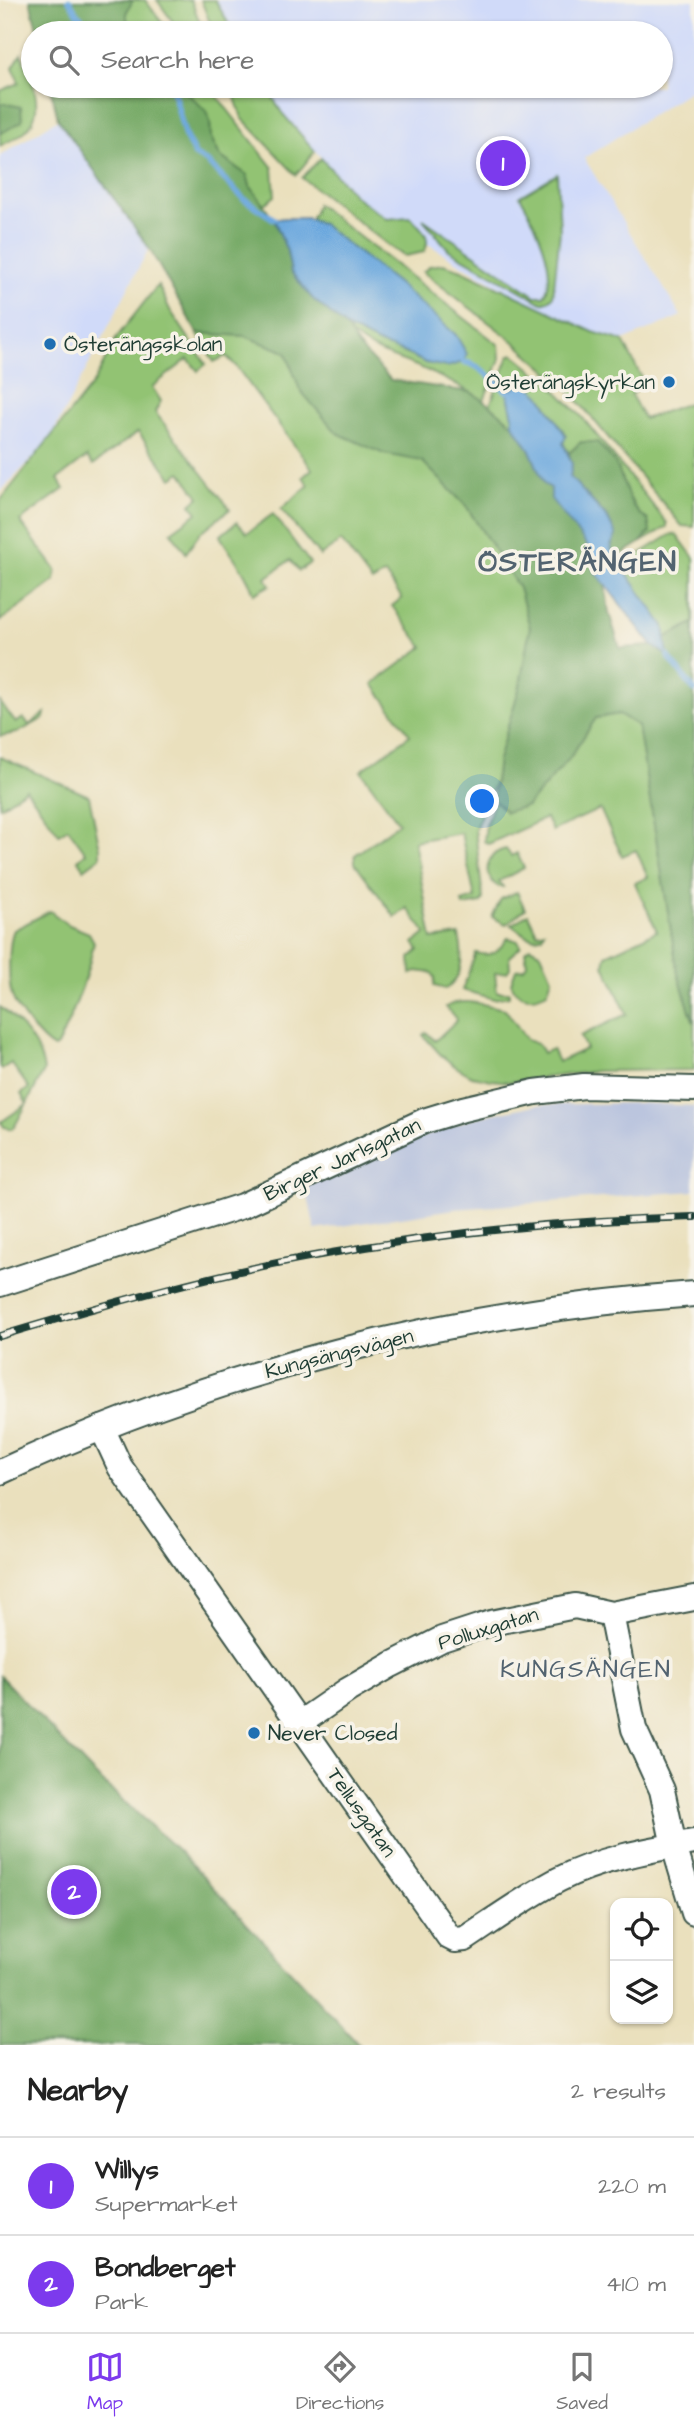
<!DOCTYPE html>
<html lang="en">
<head>
<meta charset="utf-8">
<style>
	body { margin:0; font-family:"Architects Daughter",sans-serif; background:#f6f6f6; color:#222 }
	.controls { position:absolute; right:21px; bottom:21px; display:grid; overflow:hidden; border-radius:14px; box-shadow:0 2px 5px #0004 }
	.controls button { width:63px; height:63px; display:grid; place-items:center; padding:0; border:0; border-bottom:2px solid #e0e0e0; background:#fff; color:#222; font:35px sans-serif }
	.you { position:absolute; left:483px; top:802px; width:24px; height:24px; margin:-18px; border:5px solid #fff; border-radius:50%; background:#1a73e8; box-shadow:0 0 0 10px #1a73e833 }
	.badge { display:grid; place-items:center; width:46px; height:46px; border-radius:50%; background:#7c3aed; color:#fff; font-size:23px; font-weight:700 }
	.pin { position:absolute; translate:-50% -50%; border:4px solid #fff; box-shadow:0 2px 7px #0006 }
	.list { margin:0; padding:0; list-style:none }
	h2 { display:flex; justify-content:space-between; align-items:center; height:91px; margin:0; padding:0 28px; font-size:30px }
	h2 small { font-size:23px; font-weight:400; color:#767676 }
	.list li { display:grid; grid-template-columns:46px 1fr auto; gap:21px; align-items:center; box-sizing:border-box; height:98px; padding:0 28px; border-top:2px solid #e0e0e0 }
	.list b { display:block; font-size:26px; white-space:nowrap }
	.list p { margin:0; font-size:23px; white-space:nowrap; color:#767676 }
	.list em { font-size:23px; font-style:normal; color:#767676 }
	.icon { flex:none; width:38px; height:38px; fill:none; stroke:currentColor; stroke-width:2; stroke-linecap:round; stroke-linejoin:round }
	.map { position:relative; flex:none; width:694px; height:2045px; overflow:hidden }
	.search { position:absolute; background:#fff; box-shadow:0 2px 5px #0004; left:21px; right:21px; top:21px; height:77px; display:flex; align-items:center; gap:18px; box-sizing:border-box; padding:0 24px; border-radius:38px; color:#767676; font-size:26px }
	.sheet { height:287px; background:#fff }
	nav { display:flex; justify-content:space-around; align-items:center; box-sizing:border-box; height:98px; border-top:2px solid #e0e0e0; background:#fff; font-size:19px; color:#767676 }
	nav a { display:grid; justify-items:center; gap:4px }
	nav .on { color:#7c3aed }
	.map>svg:first-child { display:block }
	.built { fill:#d0daf9 }
	.industrial { fill:#bac4de }
	.green { fill:#92c373; stroke:#588054; stroke-width:2 }
	.forest { fill:#75a965; stroke:#4a734c; stroke-width:2 }
	.water { fill:#6ca8de; stroke:#467289; stroke-width:2 }
	.lines { fill:none; stroke-linecap:round; stroke-linejoin:round }
	.stream { stroke:#6ca8de; stroke-width:6 }
	.minor-casing { stroke:#3d5549; stroke-width:28 }
	.minor { stroke:#fff; stroke-width:24 }
	.rail-casing { stroke:#1f3d34; stroke-width:8 }
	.rail { stroke:#f7f3e8; stroke-width:5; stroke-dasharray:16; stroke-linecap:butt }
	.poi-dot { fill:#1f6fb2; stroke:#f7f3e8; stroke-width:2.5 }
	.labels { text-anchor:middle; stroke-width:7; stroke-linejoin:round; paint-order:stroke }
	.poi-label { font-size:21px; fill:#1f3d34; stroke:#f7f3e8; text-anchor:start }
	.street-label { font-size:21px; fill:#1f3d34; stroke:#f7f3e8 }
	.quarter-label { font-size:24px; letter-spacing:2px; fill:#526370; stroke:#f7f3e8 }
	.district-label { font-size:28px; font-weight:bold; letter-spacing:2px; fill:#526370; stroke:#f7f3e8 }
</style>
</head>
<body>
<div class="map">
<svg width="694" height="2045" viewBox="0 0 694 2045">
	<rect width="100%" height="100%" fill="#f7f3e8"/>
	<filter id="ink" filterUnits="userSpaceOnUse"><feTurbulence type="fractalNoise" baseFrequency=".0143" numOctaves="2"/><feDisplacementMap in="SourceGraphic" scale="14" xChannelSelector="R" yChannelSelector="G"/><feConvolveMatrix kernelMatrix="1 2 1 2 8 2 1 2 1" color-interpolation-filters="sRGB"/></filter>
	<filter id="wash" filterUnits="userSpaceOnUse"><feTurbulence type="fractalNoise" baseFrequency=".00686" numOctaves="4" result="noise"/><feDisplacementMap in="SourceGraphic" scale="28" xChannelSelector="R" yChannelSelector="G"/><feGaussianBlur stdDeviation="1.57" result="paint"/><feColorMatrix in="noise" values="0 0 0 0 0 0 0 0 0 0 0 0 0 0 0 0 0 1.4 0 .05"/><feComposite in="paint" operator="in"/></filter>
	<g filter="url(#wash)">
		<rect width="100%" height="100%" fill="#eae0bd"/>
		<g class="built">
			<path d="M215,0h479v88l-110,70 97,158 -65,28 -23,-6 -124,-69 -82,-50 -32,-23 -73,-83 -16,-27h395v-53h-427z"/>
			<path d="M58,119l91,129 -100,193 -49,51v-336z"/>
		</g>
		<path class="industrial" d="M639,1103l55,3v85l-239,18 -140,21 -9,-43 61,-30 106,-39 63,-13z"/>
		<g class="green">
			<path d="M133,0h12l25,33h-28l-15,-13v-9z"/>
			<path d="M157,0h34l13,33h-23z"/>
			<path d="M201,0h14l19,33h-20z"/>
			<path d="M21,54c10,20 25,55 7,74 -6,8 -19,13 -28,18v-55l19,-8 -6,-16z"/>
			<path d="M180,86h29l64,82 2,28 -11,8 -14,-18 -3,-11 -27,-19 -9,-18 -1,-16 -4,-11z"/>
			<path d="M231,86h35l16,27 33,38 -19,24 -54,-57z"/>
			<path d="M321,158l34,38 32,23 23,-2c11,11 23,20 14,35l-19,4 -12,-7 -91,-71z"/>
			<path d="M557,174l3,57 -7,65 -5,5 -6,2 -93,-53 -26,-31 112,77h9c16,-25 -11,-78 -24,-100z"/>
			<path d="M317,204l182,141 1,14 -16,41c-18,-11 -39,-21 -58,-30 -24,-11 -66,-20 -80,-43 26,13 54,23 80,36l-29,-80 -75,-59 -11,-5z"/>
			<path d="M443,264l19,6 131,62 30,9 21,41 -13,13 13,24 50,-18v126l-12,-1 -114,-137 -55,-48 -90,-69 7,-6z"/>
			<path d="M158,285l12,25 36,54 -8,7 -10,-12 -36,28 9,14 -6,11 75,97 -30,24 -14,20 -15,-21 26,-19 -6,-9 8,-7 -18,-25 -9,6 -34,-46 -45,33 -6,-8 -29,22 6,10 -44,32 36,49 -1,11 -55,40v-120l94,-119 23,-45z"/>
			<path d="M197,333l48,3 41,16 14,38 84,64 38,6 44,46 53,82 11,39 -10,59 -22,74 -3,21 -20,48 8,70 -2,4 -18,3 -1,-4 13,-4 -14,-65 -47,8 18,98 27,-4c4,18 5,42 -13,54l-12,-3 1,-8 -3,-5 -16,-2 -5,3 -1,-16 9,-8 -5,-7 12,-10 -19,-25 -12,9 -40,-54v-8l44,-32 -38,-52 49,-36 -37,-51 50,-37 -31,-41 10,-8 -17,-24 -13,8 -31,-41 -21,15 -39,-47 28,-24 -6,-8 9,-8 -77,-104 -9,-9 -12,6z"/>
			<path d="M513,354l42,35 27,28 85,106v4l-27,16 10,-11 -25,-42 -10,-26 -34,-22 -12,11 -6,-10 3,-8 -26,-40 -31,4 4,17v8l-23,-19 19,-49z"/>
			<path d="M273,514l37,49 -11,8 -9,-11 -24,18 4,7 -16,9c-7,-21 -22,-38 -34,-58l17,-14 10,11z"/>
			<path d="M672,534l5,1 17,23v65l-29,15 -1,-12 -44,-60z"/>
			<path d="M0,702l16,21 7,-5 6,7 16,-12 -1,5 -27,15 -17,3z"/>
			<path d="M619,714l19,12 40,248 16,49v47l-97,1 -88,11 -17,-2 -20,-4 -16,-9 -15,-12 -18,-20 3,-3 9,9 22,-21 -11,-13c16,-11 41,-1 59,2l22,31 12,5 4,8 9,-4 6,13 28,-13 -6,-13 47,-22 -23,-49 2,-10 51,-24 -22,-48 13,-6 -12,-27 -14,6 -22,-47 -48,22 -6,-13 -58,26 -4,-3 2,-17 9,-23 11,11 63,-53 27,-41z"/>
			<path d="M0,757l89,39 11,53v8l-16,12 -6,-9 8,-7 -18,-25 -9,6 -33,-45 -26,18z"/>
			<path d="M506,849l5,7 6,-3 7,15 -25,13 4,6h-4c-18,-10 -14,-34 7,-38z"/>
			<path d="M517,892l8,17 -19,15 -14,-7 9,-18z"/>
			<path d="M50,911l17,13 22,9 5,9c-7,38 -20,70 -37,104l-3,2c-13,-7 -37,-37 -42,-52 -4,-13 -4,-54 2,-66z"/>
			<path d="M528,914l9,19 7,-2 -2,5c-11,6 -22,-5 -31,-11z"/>
			<path d="M508,938l10,3 3,5 -12,11 1,11 -3,4 -12,1 2,19h12v4l-15,3 -32,-9 14,-37c19,5 22,-3 32,-15z"/>
			<path d="M530,947l11,6 11,25 -5,14c-14,8 -30,7 -36,-9l5,-14 8,-1 3,-4 -2,-13z"/>
			<path d="M0,1007c19,13 42,41 44,64l-29,55 -3,3 -8,-2 -3,-5 26,-18 -6,-10 8,-6 -18,-25 -9,6 -2,-3z"/>
		</g>
		<g class="forest">
			<path d="M30,0h103l-6,11v9l15,13h-104z"/>
			<path d="M50,86h130l26,25 4,11 1,16 9,18 27,19 3,11 24,33 13,32 4,21 21,26 34,29 12,19 33,34 79,12 20,13 23,19 17,26 14,34 7,4 36,57 7,25 11,15 4,28 11,35 32,-2 15,9 -2,-17 29,-15v400l-16,-49 -40,-248 -19,-12 -23,4 -27,41 -42,47 -21,6 -13,-13 5,-39 22,-74 10,-59 -11,-39 -53,-82 -44,-45 -38,-7 -47,-21 -37,-43 -14,-38 -41,-16 -48,-3 -48,-85 -91,-129z"/>
			<path d="M3,103l18,4 1,14 -22,13v-29z"/>
			<path d="M581,442h16c6,7 13,14 18,21 11,19 12,46 33,57l2,12 -10,11 -27,17 -2,-14 5,-11 -8,-17 -38,-41 2,-13 -3,-11z"/>
			<path d="M0,1676l95,99 88,80 176,190h-359z"/>
		</g>
		<g class="water">
			<path d="M285,218h22l15,6 75,59 59,52 11,19 -3,8 -17,5 -21,-4 -22,-11 -22,-7 -36,-18 -34,-29 -21,-26 -4,-21 -13,-32z"/>
			<path d="M525,382l15,13 26,41 -3,7 9,21 -2,13 38,42 8,16 -5,11 2,14 10,8 41,58 4,30 -16,-11 -58,-75 -7,-25 -36,-46v-11l-7,-4 -14,-34 -17,-26v-8l-6,-25z"/>
		</g>
		<g class="lines">
			<g class="stream">
				<path d="M69,0c21,36 22,22 56,33"/>
				<path d="M172,86l13,50 10,19 12,7 37,37 30,20"/>
				<path d="M464,362c16,2 30,19 43,29"/>
				<path d="M668,656l26,34"/>
			</g>
		</g>
	</g>
	<g filter="url(#ink)">
		<g class="lines">
			<g class="minor-casing">
				<g id="minor">
					<path d="M0,1284l242,-78 182,-85 39,-12 72,-17 49,-6 110,3"/>
					<path d="M102,1428l18,39 329,470 6,3 10,-1c30,-20 61,-42 93,-59 40,-21 91,-30 136,-38"/>
					<path d="M0,1472c218,-102 454,-161 694,-178"/>
					<path d="M611,1614l23,115 28,61 12,56 20,67"/>
					<path d="M300,1723l48,-33 43,-25 51,-26 49,-16 84,-17 36,8 83,-16"/>
				</g>
			</g>
			<use href="#minor" class="minor"/>
			<g class="rail-casing">
				<path id="rail" d="M0,1336c103,-31 208,-61 314,-80 125,-23 253,-36 380,-39"/>
			</g>
			<use href="#rail" class="rail"/>
		</g>
	</g>
	<g class="poi-dot">
		<circle cx="50" cy="344" r="7"/>
		<circle cx="669" cy="382" r="7"/>
		<circle cx="254" cy="1733" r="7"/>
	</g>
	<g class="labels">
		<g class="poi-label">
			<text x="64" y="351">Österängsskolan</text>
			<text x="655" y="389" text-anchor="end">Österängskyrkan</text>
			<text x="268" y="1740">Never Closed</text>
		</g>
		<g class="street-label">
			<text transform="translate(342 1159) rotate(-25)" y="7">Birger Jarlsgatan</text>
			<text transform="translate(339 1353) rotate(-14)" y="7">Kungsängsvägen</text>
			<text transform="translate(488 1628) rotate(-17)" y="7">Polluxgatan</text>
			<text transform="translate(362 1812) rotate(55)" y="7">Tellusgatan</text>
		</g>
		<g class="quarter-label">
			<text x="586" y="1677">KUNGSÄNGEN</text>
		</g>
		<g class="district-label">
			<text x="578" y="571">ÖSTERÄNGEN</text>
		</g>
	</g>
</svg>
<div class="controls">
<button><svg class="icon" aria-label="locate" viewBox="0 0 24 24"><circle cx="12" cy="12" r="6"/><path d="M12 2v4M12 18v4M2 12h4M18 12h4"/></svg></button>
<button><svg class="icon" aria-label="layers" viewBox="0 0 24 24"><path d="M12 4l9 5-9 5-9-5zM3 14l9 5 9-5"/></svg></button>
</div>
<div class="you"></div>
<div class="pin badge" style="left:503px;top:163px">1</div>
<div class="pin badge" style="left:74px;top:1892px">2</div>
<div class="search"><svg class="icon" aria-label="search" viewBox="0 0 24 24"><circle cx="10" cy="10" r="6"/><path d="M15 15l6 6"/></svg>Search here</div>
</div>
<section class="sheet">
<h2>Nearby<small>2 results</small></h2>
<ul class="list">
<li><span class="badge">1</span><div><b>Willys</b><p>Supermarket</p></div><em>220 m</em></li>
<li><span class="badge">2</span><div><b>Bondberget</b><p>Park</p></div><em>410 m</em></li>
</ul>
</section>
<nav>
<a class="on"><svg class="icon" aria-label="map" viewBox="0 0 24 24"><path d="M3 6l6-2 6 2 6-2v14l-6 2-6-2-6 2zM9 4v14M15 6v14"/></svg>Map</a>
<a><svg class="icon" aria-label="directions" viewBox="0 0 24 24"><path d="M12 3l9 9-9 9-9-9zM9 14v-3h6M13 9l2 2-2 2"/></svg>Directions</a>
<a><svg class="icon" aria-label="saved" viewBox="0 0 24 24"><path d="M7 4h10v16l-5-4-5 4z"/></svg>Saved</a>
</nav>
</body>
</html>
